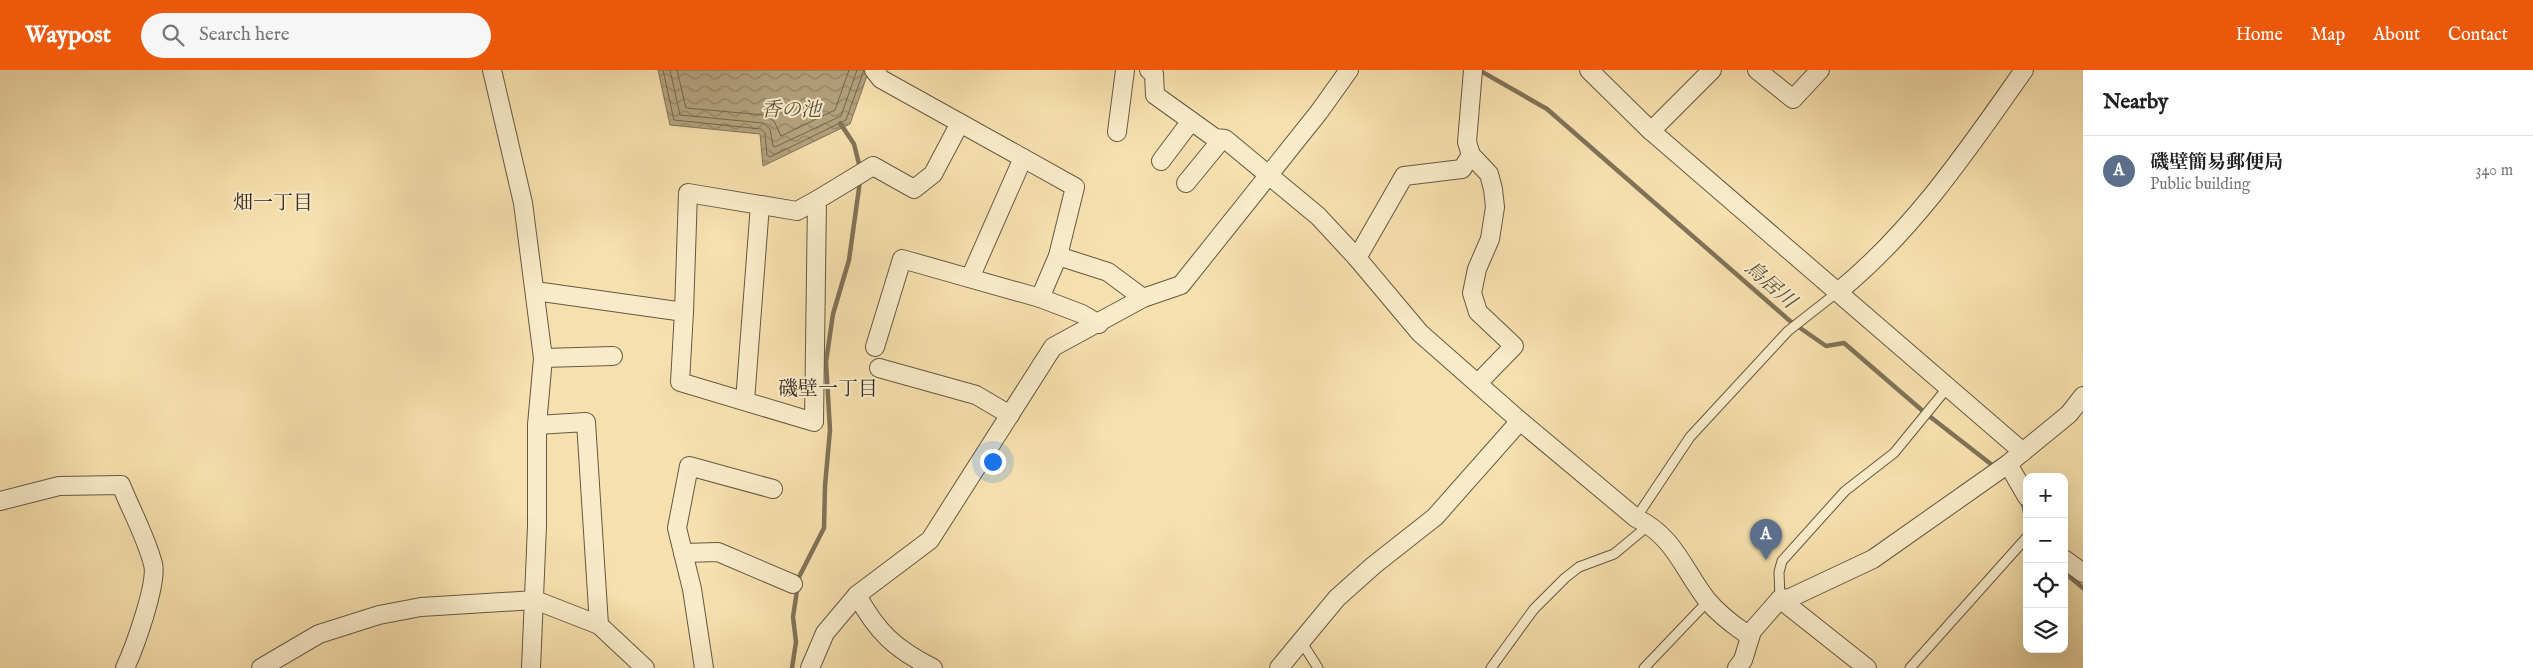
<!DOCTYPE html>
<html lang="en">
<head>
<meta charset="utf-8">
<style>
	body { margin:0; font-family:"IM FELL English","Noto Serif JP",serif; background:#f6f6f6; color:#222 }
	.controls { position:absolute; right:15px; bottom:15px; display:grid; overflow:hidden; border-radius:10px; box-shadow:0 5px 20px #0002 }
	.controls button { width:45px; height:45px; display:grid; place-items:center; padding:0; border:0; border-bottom:1px solid #e0e0e0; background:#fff; color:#222; font:25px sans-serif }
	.you { position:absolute; left:992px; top:391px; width:18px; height:18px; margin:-12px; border:4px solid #fff; border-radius:50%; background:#1a73e8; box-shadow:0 0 0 8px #1a73e833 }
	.badge { display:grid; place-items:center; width:32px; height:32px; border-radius:50%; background:#ea580c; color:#fff; font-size:16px; font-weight:700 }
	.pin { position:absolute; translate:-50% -41px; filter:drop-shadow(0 1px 2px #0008) }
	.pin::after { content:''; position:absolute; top:26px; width:18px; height:15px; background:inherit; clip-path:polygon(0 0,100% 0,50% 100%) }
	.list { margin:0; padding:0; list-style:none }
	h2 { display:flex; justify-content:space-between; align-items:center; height:65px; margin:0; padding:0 20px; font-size:21px }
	h2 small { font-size:16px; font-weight:400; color:#767676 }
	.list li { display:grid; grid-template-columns:32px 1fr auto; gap:15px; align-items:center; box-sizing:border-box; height:70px; padding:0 20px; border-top:1px solid #e0e0e0 }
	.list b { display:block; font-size:19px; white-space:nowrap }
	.list p { margin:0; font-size:16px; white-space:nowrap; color:#767676 }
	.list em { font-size:16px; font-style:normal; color:#767676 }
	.icon { flex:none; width:28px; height:28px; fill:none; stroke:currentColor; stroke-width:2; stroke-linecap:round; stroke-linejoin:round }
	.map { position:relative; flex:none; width:2083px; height:598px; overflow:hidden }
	header { display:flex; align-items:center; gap:30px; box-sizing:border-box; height:70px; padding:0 25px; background:#ea580c; color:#fff }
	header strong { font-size:24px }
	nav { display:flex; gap:28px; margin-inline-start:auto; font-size:18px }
	.search { width:350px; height:45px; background:#f6f6f6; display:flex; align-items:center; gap:12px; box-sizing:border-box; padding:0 18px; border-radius:28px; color:#767676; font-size:19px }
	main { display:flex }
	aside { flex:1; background:#fff }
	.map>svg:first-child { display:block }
	.water { fill:url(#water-waves); stroke:#817258 }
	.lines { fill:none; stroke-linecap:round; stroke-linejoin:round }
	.shore { stroke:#74664e; stroke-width:1 }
	.stream { stroke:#817258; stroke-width:4.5 }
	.service-casing { stroke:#655843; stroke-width:11 }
	.minor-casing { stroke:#655843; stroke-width:20 }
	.service { stroke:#f9ebca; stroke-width:9 }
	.minor { stroke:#f9ebca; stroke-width:18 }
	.labels { text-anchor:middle; stroke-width:4; stroke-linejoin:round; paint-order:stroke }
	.water-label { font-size:20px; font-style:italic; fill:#5b4f3c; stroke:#f9ebca }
	.neighbourhood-label { font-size:20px; fill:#352b20; stroke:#f9ebca }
</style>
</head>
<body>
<header>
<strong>Waypost</strong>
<div class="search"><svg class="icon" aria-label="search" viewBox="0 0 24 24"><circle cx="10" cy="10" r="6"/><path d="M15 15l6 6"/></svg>Search here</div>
<nav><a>Home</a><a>Map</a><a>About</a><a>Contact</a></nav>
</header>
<main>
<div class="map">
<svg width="2083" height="598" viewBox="0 0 2083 598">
	<defs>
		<pattern id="water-waves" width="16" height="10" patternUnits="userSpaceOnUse" patternTransform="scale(1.25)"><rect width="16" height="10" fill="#b4a27d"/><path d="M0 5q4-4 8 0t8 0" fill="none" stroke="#938466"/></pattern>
	</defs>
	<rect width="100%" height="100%" fill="#f6e0ad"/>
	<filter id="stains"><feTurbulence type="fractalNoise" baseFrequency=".004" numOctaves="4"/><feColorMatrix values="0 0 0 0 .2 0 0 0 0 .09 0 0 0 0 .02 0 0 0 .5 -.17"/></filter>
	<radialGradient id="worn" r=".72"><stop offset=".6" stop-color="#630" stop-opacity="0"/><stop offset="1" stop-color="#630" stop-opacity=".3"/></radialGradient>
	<path class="water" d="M658,0h211l-19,54 -87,42 -3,-32 -90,-9z"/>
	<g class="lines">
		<g class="shore">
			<path d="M663,0l11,50 87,9 4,4 2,22 3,2 76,-37 18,-50"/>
			<path d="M670,0l10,45 83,8 7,6 3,17 2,1 66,-31 16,-46"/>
			<path d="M677,0l9,38 78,7 10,6 7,15 54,-26 14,-40"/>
		</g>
		<g class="stream">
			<path d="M1479,0l68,39 243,212 36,25 18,-3 80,69 72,56"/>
			<path d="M840,53l14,21 6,24"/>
			<path d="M2022,429l5,23"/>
			<path d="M2064,502l19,16"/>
			<path d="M792,598l4,-26 -3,-25 6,-40 25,-49 1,-42 5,-56 -4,-68 7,-48 16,-54 11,-79"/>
		</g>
		<g class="service-casing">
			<g id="service">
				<path d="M1636,448l54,-81 98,-106 51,-40"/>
				<path d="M1780,529l-1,-27 3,-11 63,-70 49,-38 54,-66"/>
				<path d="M1301,571l17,27"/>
				<path d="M1491,598l43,-59 31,-31 14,-11 35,-13 35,-29"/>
				<path d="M1644,598l64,-67"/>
				<path d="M1910,598l117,-131"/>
			</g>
		</g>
		<g class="minor-casing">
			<g id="minor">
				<path d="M492,0l31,133 20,155 -6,67v101l-6,142"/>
				<path d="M874,0l7,9 194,108 -17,69 -18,42 42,16 17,10"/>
				<path d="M1149,0l5,4 1,21 60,43 10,1 93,77 39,42 63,75 100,88 116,97c38,18 47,51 71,82 10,12 25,24 38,33l7,-2 28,-32 10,-1 83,-39 135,-95 61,-50 14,-18"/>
				<path d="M1473,0l-6,72 4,13 18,19 4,15 2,18 -5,32 -13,30 -5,24 6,19 36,34 -36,37"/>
				<path d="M1589,0l62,61 372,321"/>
				<path d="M1757,0l36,29 27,-29"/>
				<path d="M1651,61l61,-61"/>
				<path d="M1117,62l8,-62"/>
				<path d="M1161,91l30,-40"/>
				<path d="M1186,113l36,-44"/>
				<path d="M817,130l56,-34 41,23 19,-15 27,-51"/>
				<path d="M1058,186l50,16 35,26"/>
				<path d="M1357,188l47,-82 58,-7 9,-14"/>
				<path d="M970,208l53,-120"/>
				<path d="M535,221l149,21 -4,70 134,40 3,-222 -20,11 -109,-18 -4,119"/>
				<path d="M1839,221c75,-61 130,-143 185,-221"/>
				<path d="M875,277l27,-88 138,39"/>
				<path d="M543,288l70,-2"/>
				<path d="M879,298l97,27 34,20"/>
				<path d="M745,331l15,-196"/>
				<path d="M537,355l49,-3 13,203"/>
				<path d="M2008,394l19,33"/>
				<path d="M0,431l59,-15 62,-1c10,25 25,52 32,79 5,19 -19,85 -28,104"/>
				<path d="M683,483l35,-1 75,32"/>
				<path d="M2064,489l19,14"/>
				<path d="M857,525c20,37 38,54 76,73"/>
				<path d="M1780,529l87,69"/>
				<path d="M261,598l58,-34 60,-19 42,-8 114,-7 64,25 46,43"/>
				<path d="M704,598l-12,-79 -15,-61 12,-62 84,23"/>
				<path d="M810,598l15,-35 32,-38 73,-55 123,-193 90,-49 38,-13 138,-173 30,-42"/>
				<path d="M1279,598l58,-70 37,-33 61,-48 85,-96"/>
				<path d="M1737,598l6,-8 9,-29"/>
			</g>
		</g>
		<use href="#service" class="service"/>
		<use href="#minor" class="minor"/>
	</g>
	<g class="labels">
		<g class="water-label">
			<text x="791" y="46">香の池</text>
			<text transform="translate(1771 214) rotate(41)" y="7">鳥居川</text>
		</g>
		<g class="neighbourhood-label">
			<text x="273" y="139">畑一丁目</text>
			<text x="828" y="325">磯壁一丁目</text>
		</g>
	</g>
	<rect width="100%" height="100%" filter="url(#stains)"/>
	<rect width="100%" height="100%" fill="url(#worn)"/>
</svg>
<div class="controls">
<button>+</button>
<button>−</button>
<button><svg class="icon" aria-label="locate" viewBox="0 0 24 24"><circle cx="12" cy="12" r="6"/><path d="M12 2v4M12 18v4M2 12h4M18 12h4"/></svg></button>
<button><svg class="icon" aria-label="layers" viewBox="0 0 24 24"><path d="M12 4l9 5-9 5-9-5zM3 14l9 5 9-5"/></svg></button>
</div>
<div class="you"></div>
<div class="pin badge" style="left:1766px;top:490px;background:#5c6f8a">A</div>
</div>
<aside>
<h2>Nearby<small></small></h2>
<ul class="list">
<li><span class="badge" style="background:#5c6f8a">A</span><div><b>磯壁簡易郵便局</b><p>Public building</p></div><em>340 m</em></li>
</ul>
</aside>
</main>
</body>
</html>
